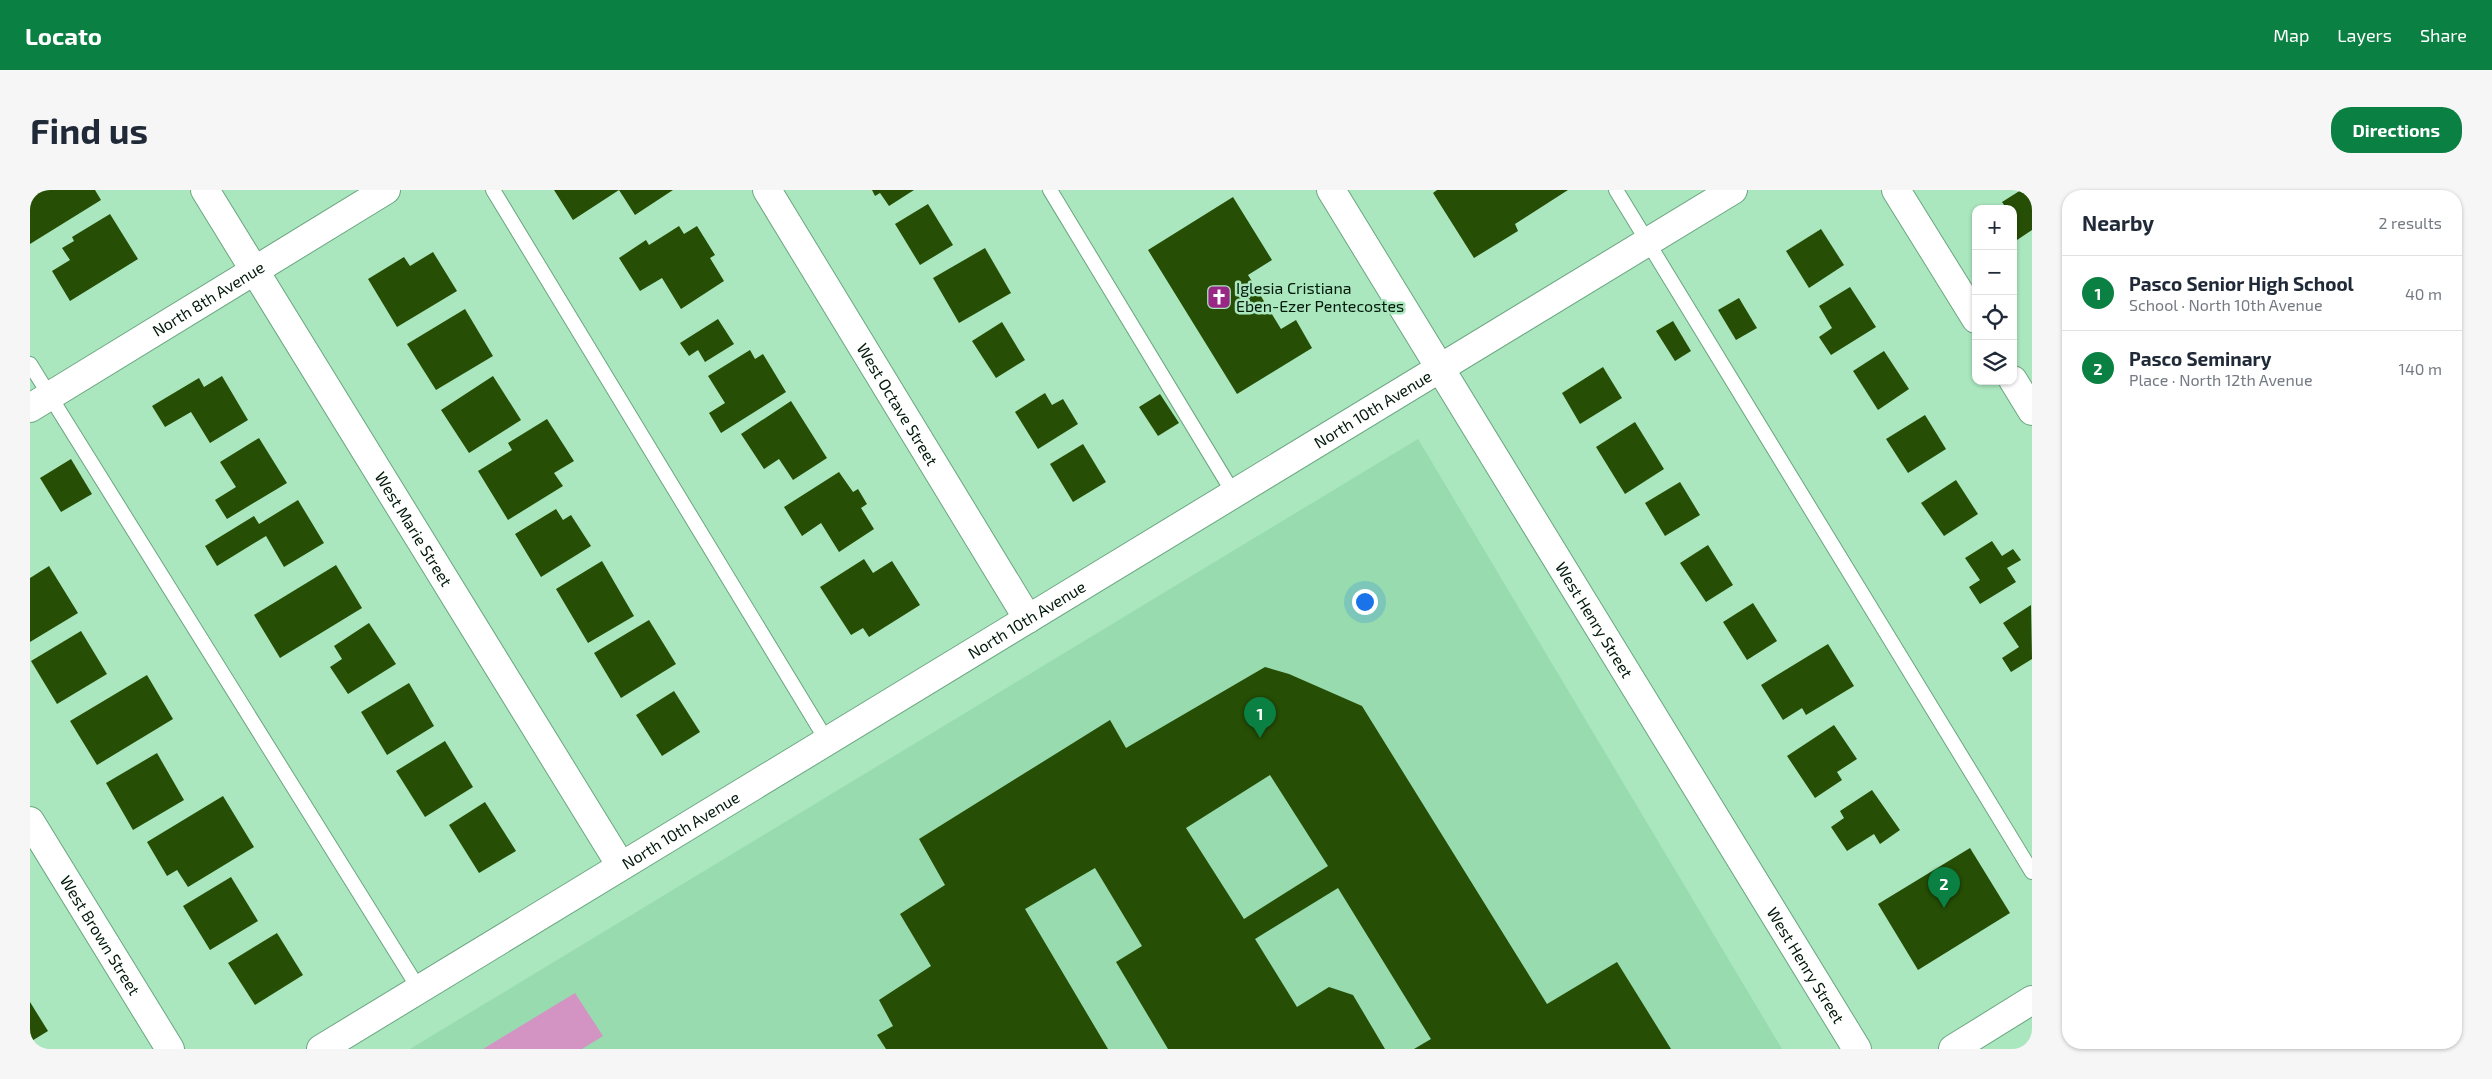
<!DOCTYPE html>
<html lang="en">
<head>
<meta charset="utf-8">
<style>
	body { margin:0; font-family:"Exo 2",sans-serif; background:#f6f6f7; color:#1f2937 }
	.controls { position:absolute; right:15px; top:15px; display:grid; overflow:hidden; border-radius:10px; box-shadow:0 1px 4px #0004 }
	.controls button { width:45px; height:45px; display:grid; place-items:center; padding:0; border:0; border-bottom:1px solid #e0e1e3; background:#fff; color:#1f2937; font:25px sans-serif }
	.you { position:absolute; left:1334px; top:411px; width:18px; height:18px; margin:-12px; border:4px solid #fff; border-radius:50%; background:#1a73e8; box-shadow:0 0 0 8px #1a73e833 }
	.badge { display:grid; place-items:center; width:32px; height:32px; border-radius:50%; background:#0b8043; color:#fff; font-size:16px; font-weight:700 }
	.pin { position:absolute; translate:-50% -41px; filter:drop-shadow(0 1px 2px #0008) }
	.pin::after { content:''; position:absolute; top:26px; width:18px; height:15px; background:inherit; clip-path:polygon(0 0,100% 0,50% 100%) }
	.list { margin:0; padding:0; list-style:none }
	h2 { display:flex; justify-content:space-between; align-items:center; height:65px; margin:0; padding:0 20px; font-size:21px }
	h2 small { font-size:16px; font-weight:400; color:#747a83 }
	.list li { display:grid; grid-template-columns:32px 1fr auto; gap:15px; align-items:center; box-sizing:border-box; height:75px; padding:0 20px; border-top:1px solid #e0e1e3 }
	.list b { display:block; font-size:19px; white-space:nowrap }
	.list p { margin:0; font-size:16px; white-space:nowrap; color:#747a83 }
	.list em { font-size:16px; font-style:normal; color:#747a83 }
	.icon { flex:none; width:28px; height:28px; fill:none; stroke:currentColor; stroke-width:2; stroke-linecap:round; stroke-linejoin:round }
	.map { position:relative; flex:none; width:2002px; height:859px; overflow:hidden; border-radius:20px }
	header { display:flex; align-items:center; gap:30px; box-sizing:border-box; height:70px; padding:0 25px; background:#0b8043; color:#fff }
	header strong { font-size:24px }
	nav { display:flex; gap:28px; margin-inline-start:auto; font-size:18px }
	.intro { display:flex; align-items:center; justify-content:space-between; box-sizing:border-box; height:120px; padding:0 30px }
	h1 { margin:0; font-size:35px }
	.button { padding:12px 22px; border-radius:20px; background:#0b8043; color:#fff; font-size:18px; font-weight:700 }
	main { display:flex; gap:30px; padding:0 30px }
	aside { flex:1; background:#fff; border-radius:20px; box-shadow:0 1px 4px #0004 }
	.map>svg:first-child { display:block }
	.built { fill:#97dbaf }
	.green { fill:#d394c4 }
	.building { fill:#264e05; fill-rule:evenodd }
	.lines { fill:none; stroke-linecap:round; stroke-linejoin:round }
	.service-casing { stroke:#6ba680; stroke-width:16 }
	.minor-casing { stroke:#6ba680; stroke-width:30 }
	.tertiary-casing { stroke:#6ba680; stroke-width:30 }
	.service { stroke:#fff; stroke-width:14 }
	.minor { stroke:#fff; stroke-width:28 }
	.tertiary { stroke:#fff; stroke-width:28 }
	.labels { text-anchor:middle; stroke-width:5; stroke-linejoin:round; paint-order:stroke }
	.poi-label { font-size:16px; fill:#01180a; stroke:#aae7be; text-anchor:start }
	.street-label { font-size:16px; fill:#01180a; stroke:#aae7be }
</style>
</head>
<body>
<header>
<strong>Locato</strong>
<nav><a>Map</a><a>Layers</a><a>Share</a></nav>
</header>
<div class="intro"><h1>Find us</h1><a class="button">Directions</a></div>
<main>
<div class="map">
<svg width="2002" height="859" viewBox="0 0 2002 859">
	<rect width="100%" height="100%" fill="#aae7be"/>
	<path class="built" d="M1388,249l364,610h-1372z"/>
	<path class="green" d="M545,803l28,43 -21,13h-99z"/>
	<g class="building">
		<path d="M0,0h65l6,10 -71,44z"/>
		<path d="M524,0h119l-38,25 -16,-25 -46,30z"/>
		<path d="M842,0h42l-25,16 -9,-13 -5,3z"/>
		<path d="M1407,0h131l-53,34 3,7 -44,27 -41,-65z"/>
		<path d="M1991,0h11v40l-15,10 -4,-7v-24h-6l-5,-7z"/>
		<path d="M1203,7l39,63 -24,15 33,54 15,-9 16,28 -75,46 -89,-144z"/>
		<path d="M898,14l25,41 -33,20 -25,-41z"/>
		<path d="M80,24l28,45 -68,42 -18,-30 18,-11 -8,-12 12,-7 -2,-4z"/>
		<path d="M649,36l5,8 13,-8 18,29 -5,3 14,23 -43,28 -19,-31 -22,13 -21,-33 27,-18 3,5z"/>
		<path d="M1791,39l23,36 -35,23 -23,-37z"/>
		<path d="M955,58l26,45 -52,30 -26,-45z"/>
		<path d="M403,62l24,39 -60,36 -29,-48 36,-22 6,9z"/>
		<path d="M1820,97l26,40 -45,28 -12,-18 13,-9 -13,-22z"/>
		<path d="M1709,108l18,30 -21,12 -18,-30z"/>
		<path d="M435,119l28,47 -57,34 -29,-46z"/>
		<path d="M688,129l16,25 -29,18 -7,-12 -9,6 -9,-13z"/>
		<path d="M1643,131l18,30 -16,10 -19,-30z"/>
		<path d="M972,132l23,38 -29,18 -24,-37z"/>
		<path d="M720,160l5,9 8,-5 23,38 -65,41 -12,-20 16,-10 -17,-27z"/>
		<path d="M1854,161l25,38 -31,21 -25,-39z"/>
		<path d="M1573,177l19,31 -42,26 -18,-31z"/>
		<path d="M192,186l26,44 -38,23 -19,-31 -26,15 -13,-21 47,-28 5,9z"/>
		<path d="M463,186l28,44 -52,33 -28,-43z"/>
		<path d="M1015,203l7,12 11,-6 15,25 -40,25 -23,-37z"/>
		<path d="M1130,204l19,29 -21,13 -19,-29z"/>
		<path d="M761,211l36,57 -34,22 -14,-21 -15,10 -23,-35z"/>
		<path d="M1895,225l21,34 -38,24 -22,-34z"/>
		<path d="M517,229l27,42 -20,12 9,13 -55,34 -30,-49 34,-21 -4,-7z"/>
		<path d="M1605,232l29,47 -39,25 -29,-47z"/>
		<path d="M229,248l28,45 -60,36 -12,-19 21,-13 -16,-25z"/>
		<path d="M1053,254l23,38 -33,20 -23,-38z"/>
		<path d="M41,269l21,35 -31,18 -21,-34z"/>
		<path d="M809,282l14,20 5,-3 9,15 -6,4 13,21 -35,23 -18,-29 -19,13 -18,-29z"/>
		<path d="M1926,290l22,34 -34,22 -23,-33z"/>
		<path d="M1650,292l20,33 -35,21 -20,-33z"/>
		<path d="M268,310l26,43 -40,24 -18,-31 -49,30 -12,-20 49,-30 5,8z"/>
		<path d="M526,319l7,11 8,-5 20,31 -50,31 -26,-43z"/>
		<path d="M1962,351l10,15 11,-7 8,11 -14,8 9,14 -36,22 -11,-17 11,-7 -15,-22z"/>
		<path d="M1678,355l25,40 -27,17 -26,-39z"/>
		<path d="M834,369l9,14 19,-12 28,44 -51,32 -6,-9 -12,7 -31,-48z"/>
		<path d="M572,371l32,55 -46,27 -32,-54z"/>
		<path d="M306,375l26,43 -82,50 -26,-43z"/>
		<path d="M19,376l29,47 -48,29v-64z"/>
		<path d="M1723,413l24,38 -30,19 -24,-38z"/>
		<path d="M2001,415l1,54 -21,13 -9,-14 17,-11 -16,-24z"/>
		<path d="M619,430l27,44 -55,34 -27,-45z"/>
		<path d="M339,433l27,41 -48,30 -18,-27 12,-8 -8,-13z"/>
		<path d="M51,441l26,43 -50,30 -26,-43z"/>
		<path d="M1798,454l26,42 -48,29 -4,-7 -19,12 -22,-35z"/>
		<path d="M1235,477l24,7 73,32 185,298 70,-42 54,87h-257l17,-10 -93,-151 -83,51 42,68 32,-20 24,8 32,54h-217l-52,-87 26,-16 -47,-78 -70,41 83,140h-222l-9,-14 16,-9 -14,-26 52,-34 -31,-52 45,-29 -26,-46 191,-119 16,28zM1240,585l58,91 -84,53 -58,-91z"/>
		<path d="M117,485l26,44 -76,46 -27,-44z"/>
		<path d="M379,493l25,43 -47,29 -26,-43z"/>
		<path d="M644,501l26,41 -38,24 -26,-41z"/>
		<path d="M1804,535l23,34 -20,13 5,8 -27,18 -28,-42z"/>
		<path d="M415,551l28,46 -48,30 -29,-46z"/>
		<path d="M127,563l27,47 -51,30 -27,-47z"/>
		<path d="M1842,600l28,40 -20,14 -6,-10 -27,17 -16,-24 13,-9 -4,-7z"/>
		<path d="M193,606l31,51 -66,40 -11,-17 -10,6 -20,-34z"/>
		<path d="M455,612l31,49 -37,22 -30,-48z"/>
		<path d="M1940,658l40,65 -92,57 -40,-66z"/>
		<path d="M201,687l27,44 -48,29 -27,-44z"/>
		<path d="M247,743l26,42 -48,30 -27,-42z"/>
		<path d="M0,812l18,29 -18,11z"/>
	</g>
	<g class="lines">
		<g class="service-casing">
			<g id="service">
				<path d="M463,0l334,551"/>
				<path d="M1020,0l184,304"/>
				<path d="M1586,0l416,682"/>
				<path d="M0,174l389,625"/>
			</g>
		</g>
		<g class="minor-casing">
			<g id="minor">
				<path id="s1" d="M175,0l416,676"/>
				<path id="s2" d="M737,0l261,429"/>
				<path id="s3" d="M1301,0l526,859"/>
				<path d="M1866,0l80,129"/>
				<path d="M1983,190l19,31"/>
				<path id="s4" d="M0,218l356,-218"/>
				<path id="s5" d="M0,631l140,228"/>
				<path d="M1923,859l79,-49"/>
			</g>
		</g>
		<g class="tertiary-casing">
			<g id="tertiary">
				<path id="s6" d="M291,859l1412,-859"/>
			</g>
		</g>
		<use href="#service" class="service"/>
		<use href="#minor" class="minor"/>
		<use href="#tertiary" class="tertiary"/>
	</g>
	<defs>
		<g id="church-square" transform="scale(1.25)"><rect x="-9" y="-9" width="18" height="18" rx="4" fill="#982786" stroke="#aae7be"/><path d="M-1.2-6h2.4v3.5h3.3v2.4h-3.3V6h-2.4V-.1h-3.3v-2.4h3.3Z" fill="#fff"/></g>
	</defs>
	<g fill-rule="evenodd">
		<use href="#church-square" x="1189" y="107"/>
	</g>
	<g class="labels">
		<g class="poi-label">
			<text x="1206" y="104">Iglesia Cristiana<tspan x="1206" dy="18">Eben-Ezer Pentecostes</tspan></text>
		</g>
		<g class="street-label">
			<text dy="6" stroke="none"><textPath href="#s4" startOffset="209">North 8th Avenue</textPath></text>
			<text dy="6" stroke="none"><textPath href="#s2" startOffset="251">West Octave Street</textPath></text>
			<text dy="6" stroke="none"><textPath href="#s6" startOffset="1231">North 10th Avenue</textPath></text>
			<text dy="6" stroke="none"><textPath href="#s1" startOffset="398">West Marie Street</textPath></text>
			<text dy="6" stroke="none"><textPath href="#s6" startOffset="826">North 10th Avenue</textPath></text>
			<text dy="6" stroke="none"><textPath href="#s3" startOffset="504">West Henry Street</textPath></text>
			<text dy="6" stroke="none"><textPath href="#s6" startOffset="421">North 10th Avenue</textPath></text>
			<text dy="6" stroke="none"><textPath href="#s5" startOffset="134">West Brown Street</textPath></text>
			<text dy="6" stroke="none"><textPath href="#s3" startOffset="909">West Henry Street</textPath></text>
		</g>
	</g>
</svg>
<div class="controls">
<button>+</button>
<button>−</button>
<button><svg class="icon" aria-label="locate" viewBox="0 0 24 24"><circle cx="12" cy="12" r="6"/><path d="M12 2v4M12 18v4M2 12h4M18 12h4"/></svg></button>
<button><svg class="icon" aria-label="layers" viewBox="0 0 24 24"><path d="M12 4l9 5-9 5-9-5zM3 14l9 5 9-5"/></svg></button>
</div>
<div class="you"></div>
<div class="pin badge" style="left:1230px;top:548px">1</div>
<div class="pin badge" style="left:1914px;top:718px">2</div>
</div>
<aside>
<h2>Nearby<small>2 results</small></h2>
<ul class="list">
<li><span class="badge">1</span><div><b>Pasco Senior High School</b><p>School · North 10th Avenue</p></div><em>40 m</em></li>
<li><span class="badge">2</span><div><b>Pasco Seminary</b><p>Place · North 12th Avenue</p></div><em>140 m</em></li>
</ul>
</aside>
</main>
</body>
</html>
